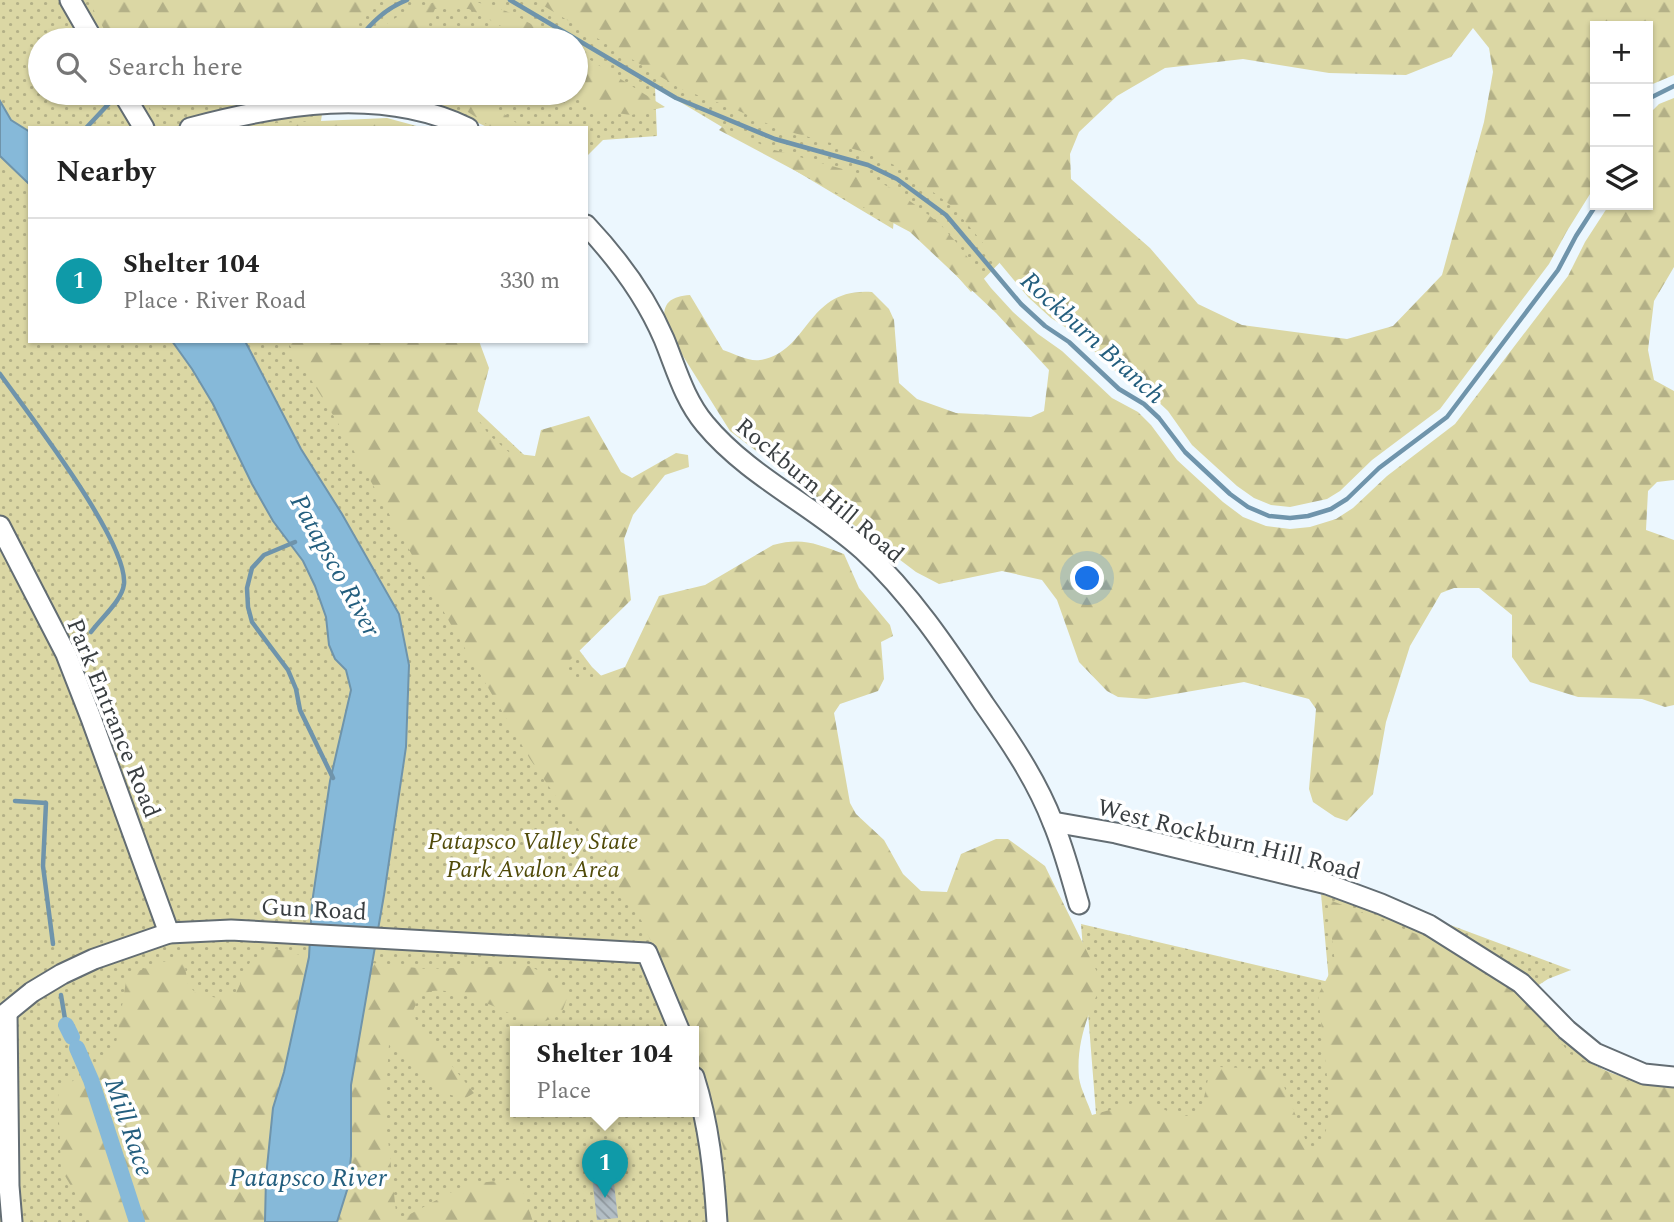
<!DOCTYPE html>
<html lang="en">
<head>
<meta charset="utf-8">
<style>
	body { margin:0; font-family:Spectral,serif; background:#f6f6f6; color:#222 }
	.controls { position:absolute; right:21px; top:21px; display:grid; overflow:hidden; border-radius:0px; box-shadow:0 2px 5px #0004 }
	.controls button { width:63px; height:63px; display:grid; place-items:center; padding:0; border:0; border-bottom:2px solid #e0e0e0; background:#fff; color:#222; font:35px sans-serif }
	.you { position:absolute; left:1088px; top:579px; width:24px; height:24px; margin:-18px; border:5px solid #fff; border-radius:50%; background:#1a73e8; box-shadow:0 0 0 10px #1a73e833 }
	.badge { display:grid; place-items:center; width:46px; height:46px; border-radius:50%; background:#635d2a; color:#fff; font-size:23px; font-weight:700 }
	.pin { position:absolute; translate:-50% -58px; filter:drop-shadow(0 2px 4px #0008) }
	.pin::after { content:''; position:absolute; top:37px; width:24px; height:21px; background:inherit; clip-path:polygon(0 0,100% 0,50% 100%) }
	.popup { position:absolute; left:510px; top:1026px; width:189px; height:91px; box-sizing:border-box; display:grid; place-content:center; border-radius:0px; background:#fff; filter:drop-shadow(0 2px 5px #0005); font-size:23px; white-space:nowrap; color:#767676 }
	.popup b { font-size:26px; color:#222 }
	.popup::after { content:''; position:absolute; left:50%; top:100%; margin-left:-14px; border:14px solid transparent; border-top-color:#fff }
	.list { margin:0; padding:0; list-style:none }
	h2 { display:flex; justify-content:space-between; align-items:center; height:91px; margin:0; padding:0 28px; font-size:30px }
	h2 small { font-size:23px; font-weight:400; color:#767676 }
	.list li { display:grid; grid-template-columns:46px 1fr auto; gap:21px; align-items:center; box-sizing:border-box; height:126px; padding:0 28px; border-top:2px solid #e0e0e0 }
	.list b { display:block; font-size:26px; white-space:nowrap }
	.list p { margin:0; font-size:23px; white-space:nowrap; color:#767676 }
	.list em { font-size:23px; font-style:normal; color:#767676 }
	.icon { flex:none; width:38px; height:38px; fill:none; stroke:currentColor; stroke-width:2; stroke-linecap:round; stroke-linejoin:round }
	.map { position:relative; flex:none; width:1674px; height:1222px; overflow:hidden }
	.search { position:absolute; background:#fff; box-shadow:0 2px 5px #0004; left:28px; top:28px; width:560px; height:77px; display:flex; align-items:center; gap:18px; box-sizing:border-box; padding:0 24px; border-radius:38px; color:#767676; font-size:26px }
	.panel { position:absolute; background:#fff; box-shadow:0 2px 5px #0004; left:28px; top:126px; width:560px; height:217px; border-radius:0px }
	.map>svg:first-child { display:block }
	.green { fill:url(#green-dots); fill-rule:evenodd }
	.forest { fill:url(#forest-firs); fill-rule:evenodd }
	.water { fill:#86b9d9; stroke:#6f94ab; stroke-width:2 }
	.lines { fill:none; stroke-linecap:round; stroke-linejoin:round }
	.stream { stroke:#6f94ab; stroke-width:4.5 }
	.canal { stroke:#86b9d9; stroke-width:16 }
	.building { fill:url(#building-back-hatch) }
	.minor-casing { stroke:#636d73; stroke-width:23 }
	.minor { stroke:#fff; stroke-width:19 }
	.labels { text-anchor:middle; stroke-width:7; stroke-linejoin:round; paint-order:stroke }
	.street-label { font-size:24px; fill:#393e41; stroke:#fff }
	.park-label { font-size:24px; font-style:italic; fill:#514b0a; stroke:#fff }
	.water-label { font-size:26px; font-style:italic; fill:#235e7e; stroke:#fff }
</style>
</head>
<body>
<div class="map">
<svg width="1674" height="1222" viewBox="0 0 1674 1222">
	<defs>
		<pattern id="green-dots" width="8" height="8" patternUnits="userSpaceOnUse" patternTransform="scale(1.75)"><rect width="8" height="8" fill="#dbd7a4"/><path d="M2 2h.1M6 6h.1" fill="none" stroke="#b3b087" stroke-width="1.8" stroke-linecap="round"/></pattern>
		<pattern id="forest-firs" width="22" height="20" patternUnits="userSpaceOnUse" patternTransform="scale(1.75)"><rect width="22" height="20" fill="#dbd7a4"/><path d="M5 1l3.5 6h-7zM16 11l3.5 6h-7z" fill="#b3b087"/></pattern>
		<pattern id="building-back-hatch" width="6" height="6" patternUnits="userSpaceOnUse" patternTransform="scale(1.75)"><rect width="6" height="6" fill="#b3bec5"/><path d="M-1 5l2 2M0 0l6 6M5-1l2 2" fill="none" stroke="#939ca2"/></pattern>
	</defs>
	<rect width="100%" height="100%" fill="#ecf7fe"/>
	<g class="green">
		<path d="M0,0h915l101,246 -45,46 -76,-86 -2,23 -238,-142 2,49 -54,4 -17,17v-29h-97l-55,-26 -46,-9h188v-53h-536v53h285l-5,35h-290v213h349l34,9 145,137 -4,130 38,50 120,115 251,440h-963zM516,1032h178v80h-178z"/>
		<path d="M1321,894l56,18 59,27 9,-16 126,47 -23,9 -28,18c21,21 42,46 67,63 25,18 57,22 87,26v136l-574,-58 -19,-240 248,58z"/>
	</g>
	<g class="forest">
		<path d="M88,0h294l-17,13 -16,21 -32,6h-207z"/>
		<path d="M443,0c53,0 71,14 115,40h-33l-5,-4 -51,-27h-34l-8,17 2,14h-58c19,-24 43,-33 72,-40z"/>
		<path d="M534,0h1140v75l-26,11v-60h-53v160l-28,45 -18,33 -109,145 -68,51 -32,31 -13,8 -37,8 -19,-2 -17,-7 -17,-12 -45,-41 -24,-34 -17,-16 -26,-15 -49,-46 -25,-16 -23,-21 -75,-90 -51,-38 -30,-15 -93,-25 -49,-22 -49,-18zM1473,28l16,20 4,24 -9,50 -42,153 -49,51 -46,13 -105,-14 -44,-21 -48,-56 -79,-69 -1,-25 9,-22 38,-36 48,-28 78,-9 86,14 77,2 45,-18z"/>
		<path d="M576,51l89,56 -34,8 -36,-5 -19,-19z"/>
		<path d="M146,93h114l-109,17 -9,-16z"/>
		<path d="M415,93h61l47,35h-30l-47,-30z"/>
		<path d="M1674,98v169l-20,34 -6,49 6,30 20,11v89l-17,2 -9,9 -2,39 28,10v165l-9,2 -23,-8 -64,-2 -48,-15 -18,-25v-42l-33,-27h-25l-13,5 -31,53 -24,76 -13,72 -26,27 -12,-4 -22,-15 -4,-13 7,-80 -7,-10 -65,-17 -98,17 -28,-2 -11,-6 -28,-29 -22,-62 -15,-20 -40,-9 -63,13 -23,-12 -186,-141 -64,-102c-5,-23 0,-32 24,-34l33,55c10,3 26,12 37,10 50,-8 46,-73 112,-68l17,17 5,11 5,63 18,16 39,14 75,4 13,-6 5,-41 -53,-57 -86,-81 -191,-102 3,-3 49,22 93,26 27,13 23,16 25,19 17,19 35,46 22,24 25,22 24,17 50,47 26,14 13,13 26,35 46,42 20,15 23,9 24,3 20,-2 26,-8 17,-11 34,-32 68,-52 113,-148 17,-34 24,-37h39v-90l11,-11z"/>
		<path d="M387,118l37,10h-172l24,-5z"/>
		<path d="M287,341h192l10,27 -13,49 13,18 21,18 25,3 6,-26 48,-14 32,56 11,6 44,-25 12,2 1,12 -24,8 -32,40 -9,24 7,61 -62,61 -3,12 8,8h12l39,-14 34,-71 46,-11 68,-40c29,-8 44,-1 71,9l15,34 31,37 3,11 -12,6 3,37 -6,12 -38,13 -6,9 16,90 6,11 28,26 19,34 18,17 26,1 14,-38 35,-15h12l37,27 53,108 3,12c-14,30 -25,58 -22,92 2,12 9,25 13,37l56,-16c21,13 29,23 53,13l8,-38 10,-7 49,2 11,5 29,72 12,4 11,-37 -13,-118 17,-32 -8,-64 120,47 56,31 25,23 42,54 57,27 47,8v133h-944l-4,-65 -32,-112v-13h-4l-47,-109 -113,-164 -80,-136 -109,-195z"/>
		<path d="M275,949l34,8 -25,115 -11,36 -7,69 -1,45h-173l-31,-53 -3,-72 1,-6 56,-41 12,-75 56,-20 5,30 9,9 21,4 18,-5 14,-31z"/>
		<path d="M372,963l54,6 103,-3 23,11 17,16 -8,22 -26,10c-24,-10 -85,-44 -109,-32 -7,4 -10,11 -13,18l4,12 57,70 -10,6 -26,-8 -39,-39 -10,-8 -4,68 12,109 70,-37 52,-5 14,43h-195l13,-66v-71z"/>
	</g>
	<g class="water">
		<path d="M0,101l11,19 19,12v53l-30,-29z"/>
		<path d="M172,341h73l56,108 41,65 57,100 10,51 -3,82 -22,148 -33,190v71l-3,31 -11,35h-72l1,-45 7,-69 11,-36 25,-115 3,-54 18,-122 21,-91 -5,-20 -11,-11 -6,-14 -3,-28 -11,-31 -12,-25 -30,-40 -21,-37 -39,-80 -21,-35z"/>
	</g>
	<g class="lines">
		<g class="stream">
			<path d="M510,0l166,98 99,41 93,26 29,14 49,36 75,89 24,22 24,16 50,47 25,15 15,14 26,34 45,42 18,13 21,9 21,2 18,-2 23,-7 16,-10 32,-31 68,-51 111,-147 18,-34 20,-31"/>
			<path d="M358,40c14,-18 27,-31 49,-40"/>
			<path d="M1648,99l26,-13"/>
			<path d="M86,128l31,-33"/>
			<path d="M0,374c27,38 128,167 124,210 -2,17 -23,34 -33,48"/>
			<path d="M295,542l-31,13 -12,13 -5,20 1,19 4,15 36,48 8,19 4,21 33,68"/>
			<path d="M15,801l31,2 -3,63 10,78"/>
			<path d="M61,995l5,30"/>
		</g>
		<g class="canal">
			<path d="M66,1025l6,12"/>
			<path d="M77,1048l14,32 46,142"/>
		</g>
	</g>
	<path class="building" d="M613,1175l5,43 -21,2 -5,-43z"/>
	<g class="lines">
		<g class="minor-casing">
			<g id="minor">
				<path d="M70,0l23,40"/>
				<path d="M123,93l21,35"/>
				<path d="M190,128c90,-24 191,-42 278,0"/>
				<path d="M586,225c31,33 60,72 78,114 12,29 20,60 41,85 43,52 108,81 158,126 48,44 85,100 121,154 26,37 53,77 69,119 11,26 18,54 26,81"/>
				<path d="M0,526l66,128 25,64 78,215"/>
				<path d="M1053,822l63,11 211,51 54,20 48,21 92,58 46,47 28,23 49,21 30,3"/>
				<path d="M7,1013l2,173 3,36"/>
				<path d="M0,1018l32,-26 30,-18 32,-15 75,-26 62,-3 416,23 33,79"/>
				<path d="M694,1077c15,47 20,96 23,145"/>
			</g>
		</g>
		<use href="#minor" class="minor"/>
	</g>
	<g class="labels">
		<g class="street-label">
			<text transform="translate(820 490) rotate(40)" y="8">Rockburn Hill Road</text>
			<text transform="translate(114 718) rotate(68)" y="8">Park Entrance Road</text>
			<text transform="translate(1229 839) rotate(14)" y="8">West Rockburn Hill Road</text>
			<text transform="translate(314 909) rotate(3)" y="8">Gun Road</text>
		</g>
		<g class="park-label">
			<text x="533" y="849">Patapsco Valley State<tspan x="533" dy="28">Park Avalon Area</tspan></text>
		</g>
		<g class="water-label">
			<text transform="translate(1093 337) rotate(42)" y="9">Rockburn Branch</text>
			<text transform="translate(336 565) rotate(61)" y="9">Patapsco River</text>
			<text transform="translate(130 1127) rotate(71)" y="9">Mill Race</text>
			<text x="308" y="1186">Patapsco River</text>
		</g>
	</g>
</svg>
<div class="controls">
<button>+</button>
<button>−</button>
<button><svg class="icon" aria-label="layers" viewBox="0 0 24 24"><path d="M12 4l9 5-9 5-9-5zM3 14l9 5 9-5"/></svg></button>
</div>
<div class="you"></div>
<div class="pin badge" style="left:605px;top:1198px;background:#0f9aa8">1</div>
<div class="popup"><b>Shelter 104</b>Place</div>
<div class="search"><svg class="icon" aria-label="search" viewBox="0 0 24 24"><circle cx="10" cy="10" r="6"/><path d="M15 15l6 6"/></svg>Search here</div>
<section class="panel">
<h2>Nearby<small></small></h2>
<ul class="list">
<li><span class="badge" style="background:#0f9aa8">1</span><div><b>Shelter 104</b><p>Place · River Road</p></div><em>330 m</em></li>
</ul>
</section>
</div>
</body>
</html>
